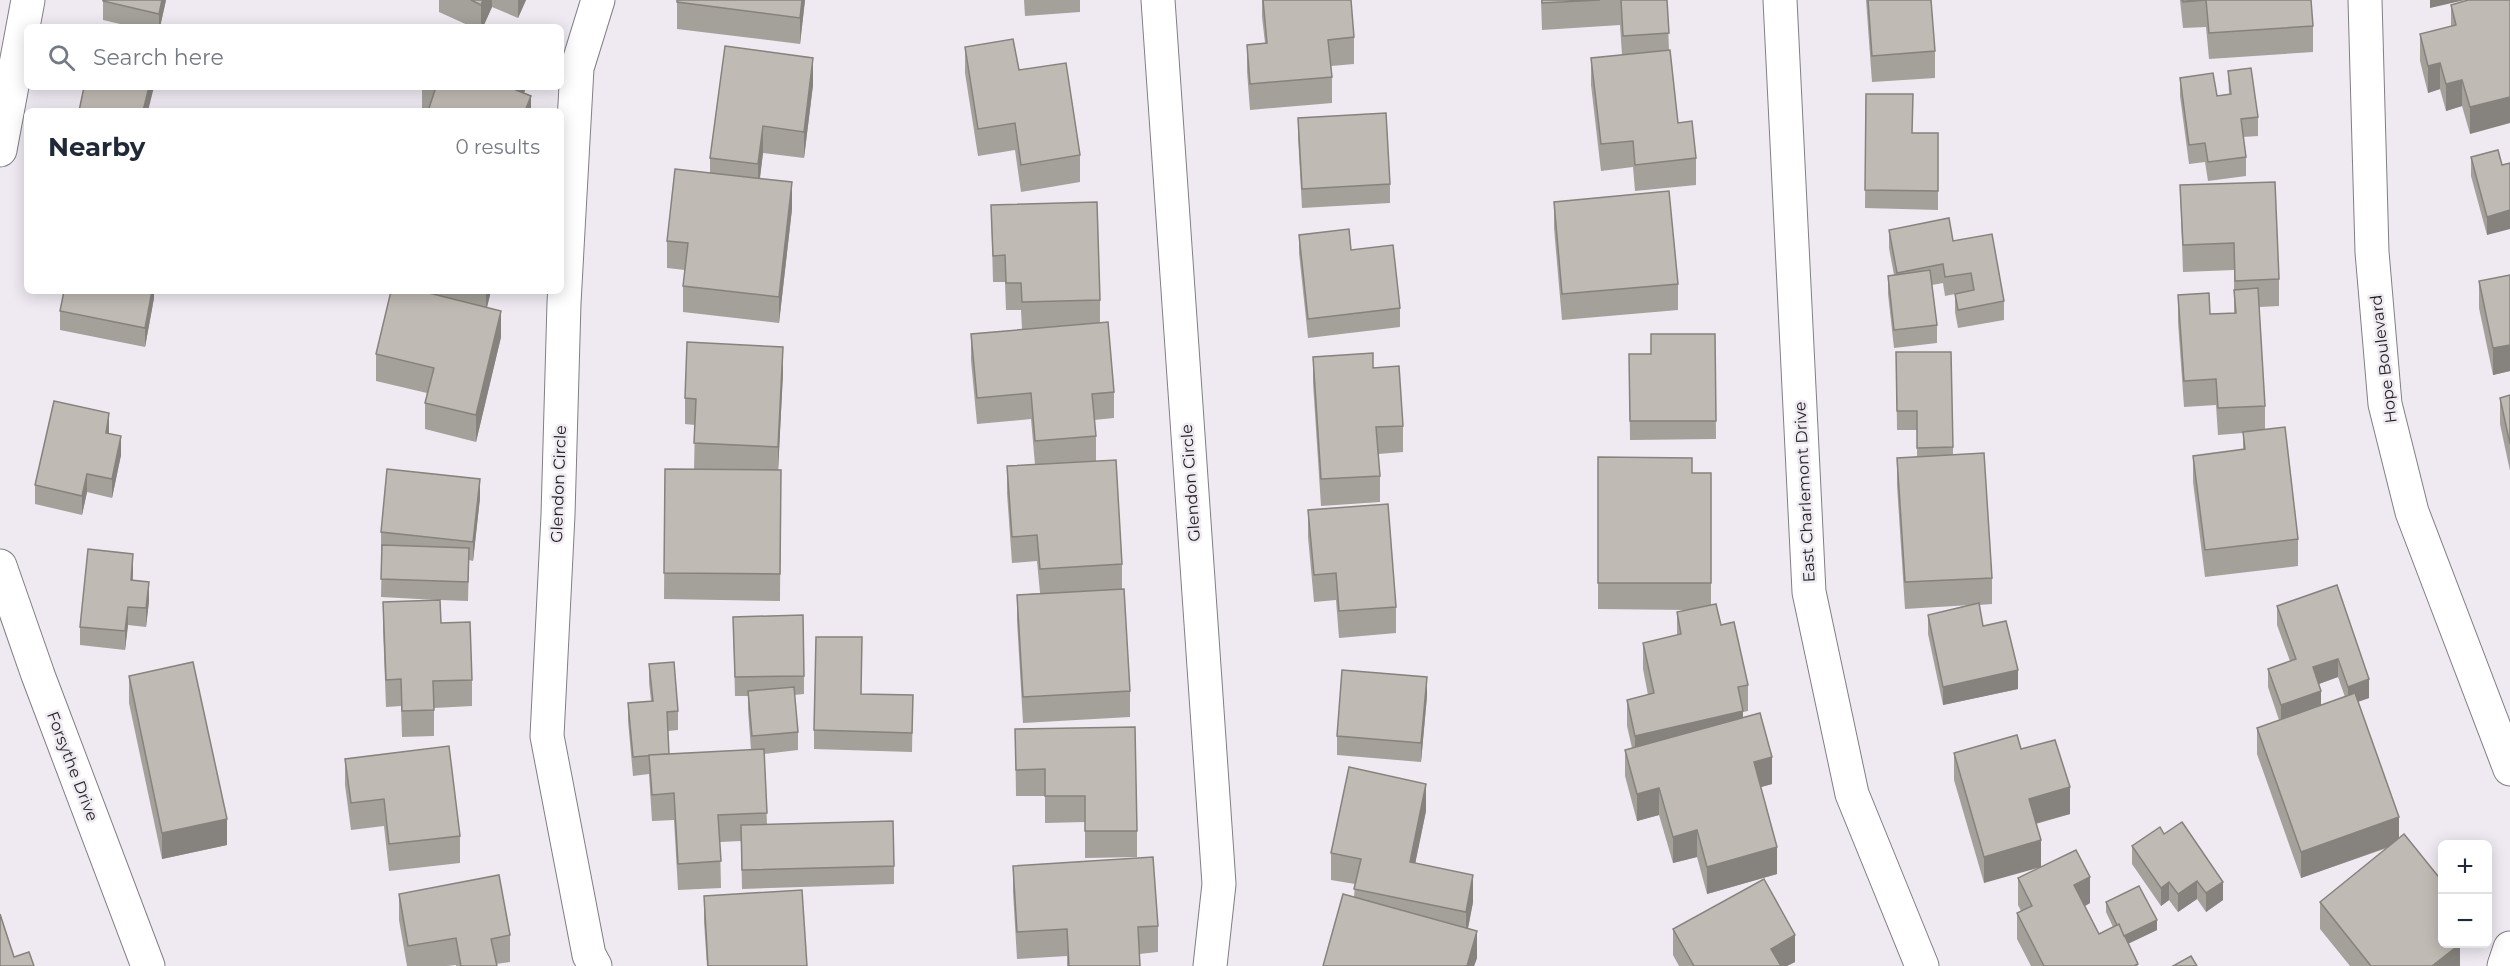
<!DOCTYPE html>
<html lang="en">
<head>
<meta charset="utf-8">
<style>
	body { margin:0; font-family:Montserrat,sans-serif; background:#f2f2f3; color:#1f2937 }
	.controls { position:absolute; right:18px; bottom:18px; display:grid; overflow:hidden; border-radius:9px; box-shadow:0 3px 15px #0003 }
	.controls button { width:54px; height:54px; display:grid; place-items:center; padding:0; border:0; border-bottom:2px solid #e0e1e3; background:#fff; color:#1f2937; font:30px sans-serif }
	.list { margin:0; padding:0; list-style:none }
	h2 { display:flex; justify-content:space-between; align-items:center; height:78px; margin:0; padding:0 24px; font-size:26px }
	h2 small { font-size:20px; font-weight:400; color:#747a83 }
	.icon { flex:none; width:33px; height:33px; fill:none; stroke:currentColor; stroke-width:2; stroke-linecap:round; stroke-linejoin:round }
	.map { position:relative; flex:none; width:2510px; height:966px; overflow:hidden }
	.search { position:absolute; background:#fff; box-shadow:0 3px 15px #0003; left:24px; top:24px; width:540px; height:66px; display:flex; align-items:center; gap:15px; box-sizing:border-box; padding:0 21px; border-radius:9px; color:#747a83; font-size:22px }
	.panel { position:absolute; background:#fff; box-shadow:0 3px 15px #0003; left:24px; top:108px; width:540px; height:186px; border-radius:9px }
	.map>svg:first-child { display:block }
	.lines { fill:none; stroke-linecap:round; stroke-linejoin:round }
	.minor-casing { stroke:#827e85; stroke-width:35 }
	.tertiary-casing { stroke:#827e85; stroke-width:35 }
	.minor { stroke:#fff; stroke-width:33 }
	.tertiary { stroke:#fff; stroke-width:33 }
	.wall { fill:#a4a09a; fill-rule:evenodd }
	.shaded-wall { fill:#86827d }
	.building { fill:#bfbab3; stroke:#86827d; stroke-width:1.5 }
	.labels { text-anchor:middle; stroke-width:5; stroke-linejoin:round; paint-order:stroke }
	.street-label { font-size:16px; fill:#1e1d1f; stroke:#efeaf2 }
</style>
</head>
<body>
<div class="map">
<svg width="2510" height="966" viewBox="0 0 2510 966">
	<rect width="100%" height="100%" fill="#efeaf2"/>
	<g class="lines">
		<g class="minor-casing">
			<g id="minor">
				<path d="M1158,0l61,884 -9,82"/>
				<path d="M1780,0l29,592 43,202 70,172"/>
				<path d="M2365,0l7,252 13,152 27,108 98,257"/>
				<path d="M0,150l28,-150"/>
				<path d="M0,566l38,109 110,291"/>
				<path d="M595,966l-6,-11 -42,-219 11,-221 6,-212 13,-235 21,-68"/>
			</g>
		</g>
		<g class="tertiary-casing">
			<path id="tertiary" d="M2504,966l6,-18"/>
		</g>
		<use href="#minor" class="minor"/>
		<use href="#tertiary" class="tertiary"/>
	</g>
	<g class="wall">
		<path d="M103,0h63l-6,27h-27l-30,-7z"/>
		<path d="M439,0h87l-8,18 -26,-11 -9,20h-11l-33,-15z"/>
		<path d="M677,0h128l-5,44 -123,-15z"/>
		<path d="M1024,0h56v12l-55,4z"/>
		<path d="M1262,0h89l3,37v27l-23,2 1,11v26l-82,7 -3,-39v-26l18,-2 -3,-26z"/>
		<path d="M1541,0h126l2,50 9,73 18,35v27l-61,6 -2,-24 -32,4 -10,-86v-27l31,-3 -2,-30 -78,5z"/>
		<path d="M1866,0h65l4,51v27l-63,4z"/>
		<path d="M2180,0h131l2,26v26l-104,7 -3,-32 -23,1z"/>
		<path d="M2510,0l-40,134 -8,-28 -16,5 -6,-22 -12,4 -8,-32v-27l31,-8v-21z"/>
		<path d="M965,47l54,23 61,85v27l-59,10 -6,-42 -37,6 -13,-83z"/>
		<path d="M2228,71l30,46v19l-15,1 3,20v19l-38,5 -3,-19 -16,2 -9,-68v-18l37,18 12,-2z"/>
		<path d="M813,85l-9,73 -41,-5 -3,26 32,30 -13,114 -96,-11v-26l2,-16 -18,-2v-27l43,-68v-15z"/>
		<path d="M422,87h104l-2,6 7,18h-103l-6,-3z"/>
		<path d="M1866,94l46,39h26v77l-73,-2z"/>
		<path d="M1298,118l92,66v19l-88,5 -4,-71z"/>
		<path d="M2471,157l31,8 -15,70 -16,-59z"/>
		<path d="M2180,185l99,94v27l-20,1 6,99v24l33,109v27l-93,11 -12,-95v-26l50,-6v-17l-25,2 -2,-30 -32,2 -6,-85v-27l32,19 24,-1v-43l-51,2z"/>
		<path d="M1554,202l124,82v26l-116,10 -8,-92z"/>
		<path d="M991,205l109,95v23l14,69v26l-20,2 2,16v25l26,103v25l8,102v26l-107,6 -6,-102v-26l23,-2 -3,-32 -25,2 -5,-70v-27l28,-1 -4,-46 -54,5 -6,-63v-27l64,-5h-13l-1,-19h-15l-1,-28h-12z"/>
		<path d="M1889,230l64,11 51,60v19l-46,8 -3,-16v-18l-10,2 -2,-13 -11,2 5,40v18l-43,5 -6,-54v-18l6,-1 -5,-27z"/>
		<path d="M1299,235l52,15 49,58v19l-92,11 -9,-85z"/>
		<path d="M2510,275v96l-17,4 -14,-67v-27z"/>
		<path d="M154,291v7l-9,49 -85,-17v-19z"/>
		<path d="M435,291h56l-4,16 14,30 -25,105 -51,-13v-26l2,-10 -51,-12v-27l59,-60z"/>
		<path d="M1715,334l1,105 -86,1 -1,-86h22z"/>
		<path d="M1896,352l57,95v8l39,123v26l-13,1 4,21 35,63 -75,16 -15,-71v-19l42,-10 -65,4 -8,-124v-27l20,-1v-27h-20z"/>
		<path d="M1313,357l60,11 30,58v26l-25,2 2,22v26l-59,4 -8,-123z"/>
		<path d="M783,373l-5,97h3l-1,131 -116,-2 1,-130 42,1 -13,-1 1,-44 -10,-1v-26z"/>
		<path d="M2510,395v76l-10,-47v-26z"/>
		<path d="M109,434l12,21 -9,43 -25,-6 -5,23 -47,-11v-19z"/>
		<path d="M1598,457l94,16h19v132l37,80v26l-5,1v6l29,66 -11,3 16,87 -70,20 -10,-37 -24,6 -14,-48 -22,6 -12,-45v-26l7,-2 -5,-22v-26l21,-5 -5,-26v-26l34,-7v-24l11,-2 -90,-1z"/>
		<path d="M480,498l-7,63 -4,-1 -1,41 -28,-1 1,23 31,57v26l-38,2v28l-32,1 -1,-31 -15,1 -3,-79v-26l54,-2 -56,-3 1,-46h-1v-19z"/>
		<path d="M1308,510l88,97v26l-57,5 -3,-38 -22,2 -6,-65z"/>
		<path d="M133,573v7l16,21 -3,26 -18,-2 -3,25 -45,-5v-18z"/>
		<path d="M2337,585l32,113 -11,4 41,136 61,128h-110l-30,-37v-27l67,-54 -86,30 -44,-124v-26l22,-8 -11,-33v-18l22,-8 -13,-36v-19zM2338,677l7,20 -24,8 -2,-21z"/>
		<path d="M733,617l71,59v18l-10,1 4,37v18l-34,4 3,70 127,42v18l-152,5 -1,-48 -21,1 1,46 -43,2 -4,-70 -22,1 -3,-47 -16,2 -5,-55v-18l23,-2 -2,-19v-18l29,47v19l-10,1 1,23 82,-4 -3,-40v-14h-13z"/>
		<path d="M129,676l98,169 -65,14 -33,-156z"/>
		<path d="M913,695l-1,57 -98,-3v-19z"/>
		<path d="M1427,696l-6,66 -84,-7v-19z"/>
		<path d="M1015,729l122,102v26l-52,1v-36l-40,1v-27h-29z"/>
		<path d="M2021,749l49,65 -34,10 -52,59 -30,-103v-27z"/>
		<path d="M345,759l115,77v27l-71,8 -5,-45 -33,4 -6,-45z"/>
		<path d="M1426,811l-11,52 58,39 -5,27 9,29 -3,8h-151l31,-69 1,-13 -24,-4v-27z"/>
		<path d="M2164,834l59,66 -17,12 -9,-13 -19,13 -9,-12 -8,6 -29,-42v-18z"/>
		<path d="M1013,866l145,60v26l-19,2 1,12h-73v-10l-50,3 -4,-67z"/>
		<path d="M2018,878l72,25 -5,3 14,28 14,-7 -7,-15v-10l51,28 -29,14 10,22h-107l-14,-27v-26l4,-2 -3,-6z"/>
		<path d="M399,894l111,41v27l-14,2 1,2h-41v-1l-9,1h-40l-8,-46z"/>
		<path d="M704,896l103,70h-100l-3,-44z"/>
		<path d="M1673,929l122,33 -8,4h-108l-6,-11z"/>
	</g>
	<g class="shaded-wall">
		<path d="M162,0h4l-6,27h-1v-13z"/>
		<path d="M483,0h9v7l-9,20h-2v-22z"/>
		<path d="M518,0h8l-8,18z"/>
		<path d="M802,0h3l-5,44v-26z"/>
		<path d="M2430,0h35l-35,8z"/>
		<path d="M813,58v27l-9,73v-26z"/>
		<path d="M2440,63v26l-12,4v-27z"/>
		<path d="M2462,80v26l-16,5v-27z"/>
		<path d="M149,87h5l-6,24h-5z"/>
		<path d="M517,87h9l-8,24 -2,-21z"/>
		<path d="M531,96v15h-6z"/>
		<path d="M2510,97v26l-40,11v-27z"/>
		<path d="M763,126v27l-5,38v-27z"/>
		<path d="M792,182v27l-13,114v-26z"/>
		<path d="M2510,210v19l-23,6v-18z"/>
		<path d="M152,291h2v7l-9,49v-19z"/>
		<path d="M486,291h5l-5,20z"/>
		<path d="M501,311v26l-25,105v-27z"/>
		<path d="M2510,345v26l-17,4v-27z"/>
		<path d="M783,347v26l-5,100v-26z"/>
		<path d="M109,413v19l-3,19v-18z"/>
		<path d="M121,436v19l-9,43v-19z"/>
		<path d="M87,474v18l-5,23v-19z"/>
		<path d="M480,479v19l-7,63v-19z"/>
		<path d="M133,554v19l-2,25v-18z"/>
		<path d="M149,582v19l-3,26v-19z"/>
		<path d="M128,607v18l-3,25v-19z"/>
		<path d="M2338,659v18l-25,9v-19z"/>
		<path d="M2018,670v19l-75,16v-18z"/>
		<path d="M1427,677v19l-6,66v-19z"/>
		<path d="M2369,679v19l-21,7v-18z"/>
		<path d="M2321,691v18l-40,14v-18z"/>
		<path d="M1743,711v26l-108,25v-26z"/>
		<path d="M1772,757v27l-18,5v-27z"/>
		<path d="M1426,784v27l-16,78v-27z"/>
		<path d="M2070,787v27l-41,11v-26z"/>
		<path d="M1659,788v27l-22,6v-27z"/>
		<path d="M2399,817v26l-98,35v-26z"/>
		<path d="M227,819v26l-65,14v-26z"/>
		<path d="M1697,830v27l-24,6v-26z"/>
		<path d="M2041,840v27l-57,16v-26z"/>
		<path d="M1777,847v27l-70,20v-27z"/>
		<path d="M1473,875v27l-7,36v-26z"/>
		<path d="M2090,877v26l-16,9v-27z"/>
		<path d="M2197,881v18l-19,13v-18z"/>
		<path d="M2169,882v18l-8,6v-18z"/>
		<path d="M2223,882v18l-17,12v-19z"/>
		<path d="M2157,920v10l-34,16v-10z"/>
		<path d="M1477,931v27l-3,8h-7z"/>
		<path d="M1795,935v27l-8,4h-16v-17z"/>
		<path d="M2460,944v22h-28z"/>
	</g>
	<g class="building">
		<path d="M103,0h59l-3,14 -56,-13z"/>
		<path d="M471,0h12l-2,5z"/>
		<path d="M677,0h125l-2,18 -123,-16z"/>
		<path d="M1263,0h88l3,37 -26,3 4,37 -82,7 -3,-39 20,-2z"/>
		<path d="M1542,0h58l-58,3z"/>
		<path d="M1621,0h46l2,33 -46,3z"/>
		<path d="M1868,0h63l4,51 -63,5z"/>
		<path d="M2182,0h129l2,26 -104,7 -3,-33 -23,2z"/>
		<path d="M2468,0h42v97l-40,10 -8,-27 -16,4 -6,-21 -12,3 -8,-32 36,-9 -5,-20z"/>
		<path d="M1013,39l6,31 47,-7 14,92 -59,10 -6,-42 -37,6 -13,-82z"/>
		<path d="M725,46l88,12 -9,74 -41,-6 -5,38 -48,-6z"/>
		<path d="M1670,50l8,73 14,-2 4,37 -61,7 -2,-24 -32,3 -10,-86z"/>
		<path d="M2251,68l7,49 -17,2 5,38 -38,5 -3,-19 -16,2 -9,-67 33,-5 4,23 14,-2 -3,-23z"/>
		<path d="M84,87h65l-6,24h-64z"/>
		<path d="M436,87h81l-1,3 15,6 -6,15h-97z"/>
		<path d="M1866,94h47l-1,39h26v58l-73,-1z"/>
		<path d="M1386,113l4,71 -88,5 -4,-71z"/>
		<path d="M2498,150l4,15 8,-2v47l-23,7 -16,-60z"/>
		<path d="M675,169l117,13 -13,115 -96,-11 5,-43 -21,-2z"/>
		<path d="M2275,182l4,97 -44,2 -1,-38 -51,2 -3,-60z"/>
		<path d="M1669,191l9,93 -116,10 -8,-92z"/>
		<path d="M1097,202l3,98 -78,2 -1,-19h-15l-1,-28 -12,1 -2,-51z"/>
		<path d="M1949,218l4,23 39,-7 12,67 -46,9 -3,-16 19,-4 -3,-17 -26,4 -2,-13 -46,9 -8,-43z"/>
		<path d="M1349,229l2,21 42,-5 7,63 -92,11 -9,-84z"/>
		<path d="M1930,270l7,55 -43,5 -6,-54z"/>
		<path d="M2510,275v70l-17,3 -14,-67z"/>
		<path d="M2258,288l7,118 -47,2 -2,-29 -32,2 -6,-86 31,-2 1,21 26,-1 -2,-23z"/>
		<path d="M64,291h88l-7,37 -85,-17z"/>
		<path d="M391,291h30l80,20 -25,104 -51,-12 9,-35 -58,-14z"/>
		<path d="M1108,322l6,70 -22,2 4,42 -61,5 -4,-48 -54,5 -6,-64z"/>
		<path d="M1651,334h64l1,87h-86l-1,-67h22z"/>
		<path d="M687,342l96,5 -5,100 -84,-4 2,-44 -11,-1z"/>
		<path d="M1896,352h55l2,95 -36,1v-37h-20z"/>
		<path d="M1373,353v15l26,-2 4,60 -27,1 4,49 -59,3 -8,-122z"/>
		<path d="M2510,395v49l-10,-46z"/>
		<path d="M54,401l55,12 -3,20 15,3 -9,43 -25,-5 -5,22 -47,-11z"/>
		<path d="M2285,427l13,112 -93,11 -12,-94 52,-7 -2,-17z"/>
		<path d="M1984,453l8,125 -87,4 -8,-124z"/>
		<path d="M1598,457l94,1v15h19v110h-113z"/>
		<path d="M1116,460l6,104 -82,5 -3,-34 -25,2 -5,-71z"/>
		<path d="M387,469l93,10 -7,63 -92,-10z"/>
		<path d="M665,469l116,1 -1,104 -116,-1z"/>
		<path d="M1388,504l8,103 -57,4 -3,-38 -22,2 -6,-65z"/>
		<path d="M382,545l87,3 -1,34 -87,-3z"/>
		<path d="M88,549l45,5 -2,26 18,2 -3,26 -18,-1 -3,24 -45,-4z"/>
		<path d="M2337,585l32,94 -21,8 -10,-28 -25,8 8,24 -40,14 -13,-36 28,-10 -19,-53z"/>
		<path d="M1124,589l6,102 -107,6 -6,-102z"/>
		<path d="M440,600l1,23 29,-1 2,58 -39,1 1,29 -32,1 -1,-32 -15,1 -3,-78z"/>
		<path d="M1979,603l4,23 23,-5 12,49 -75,17 -15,-72z"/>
		<path d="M1716,604l5,21 13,-3 14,63 -10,2 5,24 -108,25 -8,-36 27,-7 -11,-50 38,-9 -4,-22z"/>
		<path d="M803,615l1,61 -69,1 -2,-60z"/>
		<path d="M816,637h46l-1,57 52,1 -1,38 -98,-3z"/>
		<path d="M193,662l34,157 -65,14 -33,-157z"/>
		<path d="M674,662l4,49 -11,1 2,42 -36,3 -5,-54 25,-2 -4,-37z"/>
		<path d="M1342,670l85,7 -6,66 -84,-7z"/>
		<path d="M794,687l4,45 -46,4 -4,-45z"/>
		<path d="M2355,693l44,124 -98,35 -44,-124z"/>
		<path d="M1760,713l12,44 -18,5 23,85 -70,20 -10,-37 -24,7 -14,-49 -22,6 -12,-44z"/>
		<path d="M1135,727l2,104h-52v-35h-40v-27l-29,1 -1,-41z"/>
		<path d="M2017,735l4,14 34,-9 15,47 -41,12 12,41 -57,17 -30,-104z"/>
		<path d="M449,746l11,90 -71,8 -5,-45 -33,4 -6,-44z"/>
		<path d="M764,749l3,64 -49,2 3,46 -43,3 -4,-71 -22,2 -3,-40z"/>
		<path d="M1349,767l77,17 -16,78 63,13 -7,37 -112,-23 7,-30 -30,-6z"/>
		<path d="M893,821l1,45 -152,4 -1,-45z"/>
		<path d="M2182,822l41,60 -17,11 -9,-12 -19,13 -9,-12 -8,6 -29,-42 28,-19 4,7z"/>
		<path d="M2404,834l38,47v63h18l-28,22h-61l-51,-64z"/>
		<path d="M2076,850l14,27 -16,8 25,49 20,-10 19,40 -4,2h-90l-27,-53 15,-7 -14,-28z"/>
		<path d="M1153,857l5,69 -20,1 2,39h-71l-2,-37 -50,3 -4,-66z"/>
		<path d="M499,875l11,60 -19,4 6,27h-36l-5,-28 -48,8 -9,-52z"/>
		<path d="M1764,879l31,56 -24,14 10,17h-87l-21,-37z"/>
		<path d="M2139,886l18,34 -33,16 -5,-12 -2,1 -11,-23z"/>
		<path d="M802,890l5,76h-99l-4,-70z"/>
		<path d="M1343,894l134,37 -10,35h-144z"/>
		<path d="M0,914l14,43 15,-5 5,14h-34z"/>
		<path d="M2191,956l6,10h-24z"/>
	</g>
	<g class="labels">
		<g class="street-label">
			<text transform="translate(2383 359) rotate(-97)" y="6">Hope Boulevard</text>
			<text transform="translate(1190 483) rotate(-94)" y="6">Glendon Circle</text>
			<text transform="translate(558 484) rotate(-88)" y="6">Glendon Circle</text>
			<text transform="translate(1804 492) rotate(-93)" y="6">East Charlemont Drive</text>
			<text transform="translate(73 766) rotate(69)" y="6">Forsythe Drive</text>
		</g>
	</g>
</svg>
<div class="controls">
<button>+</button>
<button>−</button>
</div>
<div class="search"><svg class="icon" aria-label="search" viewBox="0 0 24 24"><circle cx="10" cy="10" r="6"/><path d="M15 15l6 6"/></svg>Search here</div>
<section class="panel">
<h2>Nearby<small>0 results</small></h2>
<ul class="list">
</ul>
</section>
</div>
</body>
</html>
